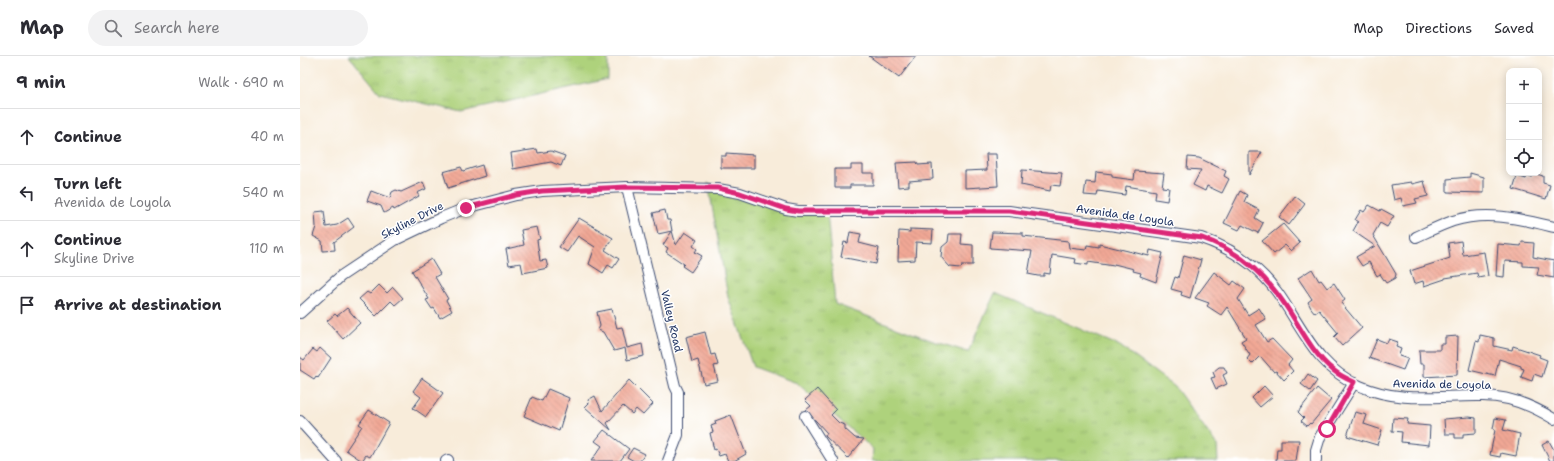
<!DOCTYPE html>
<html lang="en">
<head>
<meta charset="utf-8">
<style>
	body { margin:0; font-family:"Shantell Sans",sans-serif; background:#f2f2f3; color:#2b2b33 }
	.controls { position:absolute; right:12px; top:12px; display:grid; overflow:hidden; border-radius:8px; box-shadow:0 2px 10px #0003 }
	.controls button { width:36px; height:36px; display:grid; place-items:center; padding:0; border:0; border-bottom:1px solid #e1e1e2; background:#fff; color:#2b2b33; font:20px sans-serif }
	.stop { position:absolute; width:12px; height:12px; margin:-9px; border:3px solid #db2777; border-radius:50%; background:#fff }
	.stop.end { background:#db2777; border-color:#fff; box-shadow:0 1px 4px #0008 }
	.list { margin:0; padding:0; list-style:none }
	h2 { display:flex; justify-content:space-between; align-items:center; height:52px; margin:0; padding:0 16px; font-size:17px }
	h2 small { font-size:13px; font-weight:400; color:#7c7c81 }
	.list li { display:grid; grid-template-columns:26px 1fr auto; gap:12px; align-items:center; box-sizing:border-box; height:56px; padding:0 16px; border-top:1px solid #e1e1e2 }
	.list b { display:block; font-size:15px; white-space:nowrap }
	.list p { margin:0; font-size:13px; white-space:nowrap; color:#7c7c81 }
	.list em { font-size:13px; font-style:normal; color:#7c7c81 }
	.icon { flex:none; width:22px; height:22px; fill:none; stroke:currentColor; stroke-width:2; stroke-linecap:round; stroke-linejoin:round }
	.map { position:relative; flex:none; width:1254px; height:405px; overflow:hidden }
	header { display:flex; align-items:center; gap:24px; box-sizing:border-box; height:56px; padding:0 20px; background:#fff; border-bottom:1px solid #e1e1e2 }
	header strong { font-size:19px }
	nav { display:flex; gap:22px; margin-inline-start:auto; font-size:14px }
	.search { width:280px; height:36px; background:#f2f2f3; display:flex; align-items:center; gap:10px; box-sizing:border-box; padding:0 14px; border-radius:22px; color:#7c7c81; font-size:15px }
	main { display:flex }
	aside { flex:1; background:#fff }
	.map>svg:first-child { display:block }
	.grass { fill:url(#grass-tufts); stroke:#64806d }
	.building { fill:url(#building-back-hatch) }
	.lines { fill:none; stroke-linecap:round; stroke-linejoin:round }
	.minor-casing { stroke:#3c4b71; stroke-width:12 }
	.minor { stroke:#fff; stroke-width:10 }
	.route { stroke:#db2777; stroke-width:5 }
	.labels { text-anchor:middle; stroke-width:3; stroke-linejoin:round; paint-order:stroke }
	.street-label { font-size:11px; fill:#1b2f5e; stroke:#fff }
</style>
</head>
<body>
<header>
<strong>Map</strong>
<div class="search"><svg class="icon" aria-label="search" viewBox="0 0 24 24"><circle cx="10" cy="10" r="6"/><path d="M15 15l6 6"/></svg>Search here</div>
<nav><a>Map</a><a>Directions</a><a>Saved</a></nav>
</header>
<main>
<aside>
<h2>9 min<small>Walk · 690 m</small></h2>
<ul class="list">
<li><svg class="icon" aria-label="ahead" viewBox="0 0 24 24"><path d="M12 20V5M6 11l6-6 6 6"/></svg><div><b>Continue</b></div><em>40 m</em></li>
<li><svg class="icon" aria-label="left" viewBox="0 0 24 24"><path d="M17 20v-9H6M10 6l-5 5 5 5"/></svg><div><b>Turn left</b><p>Avenida de Loyola</p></div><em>540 m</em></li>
<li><svg class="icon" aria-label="ahead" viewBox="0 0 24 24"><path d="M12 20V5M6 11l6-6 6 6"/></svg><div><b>Continue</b><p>Skyline Drive</p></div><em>110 m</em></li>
<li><svg class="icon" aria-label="arrive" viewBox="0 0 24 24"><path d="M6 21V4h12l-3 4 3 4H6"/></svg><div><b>Arrive at destination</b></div></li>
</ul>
</aside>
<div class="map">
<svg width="1254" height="405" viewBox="0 0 1254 405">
	<defs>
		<pattern id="grass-tufts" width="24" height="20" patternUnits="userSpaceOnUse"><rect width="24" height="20" fill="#aed27c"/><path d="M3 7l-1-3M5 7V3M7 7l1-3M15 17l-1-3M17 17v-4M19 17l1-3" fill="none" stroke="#95b56e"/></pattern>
		<pattern id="building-back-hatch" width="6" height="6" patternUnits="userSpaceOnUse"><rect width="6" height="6" fill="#f2a895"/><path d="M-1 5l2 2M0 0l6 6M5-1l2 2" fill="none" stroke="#c3897d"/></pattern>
	</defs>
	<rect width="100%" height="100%" fill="#fff"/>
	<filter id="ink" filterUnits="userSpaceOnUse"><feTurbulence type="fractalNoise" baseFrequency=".025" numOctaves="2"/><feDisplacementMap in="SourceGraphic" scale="8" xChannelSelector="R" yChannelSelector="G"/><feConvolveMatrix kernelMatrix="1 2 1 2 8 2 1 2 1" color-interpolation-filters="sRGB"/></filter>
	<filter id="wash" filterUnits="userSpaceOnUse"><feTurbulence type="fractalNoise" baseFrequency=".012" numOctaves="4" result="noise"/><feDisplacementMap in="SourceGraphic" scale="16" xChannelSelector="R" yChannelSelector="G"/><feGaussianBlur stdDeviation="0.9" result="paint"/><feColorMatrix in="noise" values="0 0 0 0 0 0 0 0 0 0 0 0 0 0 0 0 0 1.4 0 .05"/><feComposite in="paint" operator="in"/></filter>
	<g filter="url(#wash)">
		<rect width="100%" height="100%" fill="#f8ecda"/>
		<g class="grass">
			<path d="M49,0h259v23l-147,33 -81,-19z"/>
			<path d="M408,127l78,26 41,2 8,93 98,37 35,11 27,-59 125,53 55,41 42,58 1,16h-346l1,-12 -76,-66 -44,-16 -25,-70z"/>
		</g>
		<g id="blocks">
			<g class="building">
				<path d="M569,0h47l-17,22z"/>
				<path d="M237,93l1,4 13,-2 14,5 -4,10 -10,-4 -38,7 -2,-16z"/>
				<path d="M949,96h13l-13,23z"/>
				<path d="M426,97l28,2v13h-33v-12h5z"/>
				<path d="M686,98h10l2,32 -33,2v-17l22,-1z"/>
				<path d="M888,101l11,1 27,13 -2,5 5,3 -7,14 -15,-7 -2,5 -12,-6 8,-15 -14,-1z"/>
				<path d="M617,106l1,3 14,-1 1,15 -24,2v5l-11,1 -2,-24z"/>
				<path d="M182,109l3,11 -37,12 -5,-16 18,-5 2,4z"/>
				<path d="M551,109h12v8h10v12h-23v3h-15v-19h16z"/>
				<path d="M722,114l40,3 -2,13 -9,-1 -1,6 -29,-6z"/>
				<path d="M835,115l29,2 -2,14 7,1 -2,13 -12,-2 1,-8 -30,-5 -1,9 -27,-4 -1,5 -13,-1 2,-13 9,1 1,-11 16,2v3l22,3z"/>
				<path d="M1170,117l14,4v16l-37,-1v-13l23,-2z"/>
				<path d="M1233,117l10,3v7l7,2 -4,14 -33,-10 4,-13 9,3 1,-4 5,2z"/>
				<path d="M1124,125l4,15 -13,3 2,4 -14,3 -2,-8 -7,2 -3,-15 20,-3 1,2z"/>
				<path d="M123,126l3,7 -9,4 2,3 -25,14 -1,-2 -9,5 -3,-7 -14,-5 4,-10 19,7 2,-6 4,-2 5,2z"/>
				<path d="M940,135l7,4 -3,7 15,8 -4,8 8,5 -5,10 -16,-8 -3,5 -15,-7z"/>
				<path d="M995,140l10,8 -16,21 -10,-8z"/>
				<path d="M1069,149l11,6 1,-2 13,7 -7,11 -7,-4 -7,12 23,39 -1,4 -9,5 -6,-9 -3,2 -8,-14 -7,4 -6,-9 19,-11 -22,-15 5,-9 -3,-2 6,-10 3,2z"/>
				<path d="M365,154l2,10h3l2,11 -14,3 -5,-21z"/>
				<path d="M24,155l2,16 11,-2 11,-7 6,9 -20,15 1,8 -12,1 -1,-10 -9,-5 3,-9 -1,-15z"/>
				<path d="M279,162l34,20 -8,12 14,9 -6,9 -5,-3 -5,8 -14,-9 6,-17 -17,-11 -11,16 -8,-5z"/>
				<path d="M983,168l17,19 -9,8 -6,-6 -11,9 -12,-13z"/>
				<path d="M237,171l3,12 -3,1 3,21 6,-1 2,8 -25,5 -2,-10 -12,2 -3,-16 18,-4 -3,-15z"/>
				<path d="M610,173l23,1 -1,13 -16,-1 -1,18 -17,1 1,-30 11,1z"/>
				<path d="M372,175l4,14 9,-13 12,8 -4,6 4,3 -2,3 7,4 -11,16 -9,-6 2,-2 -18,-12 2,-4 -5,-3z"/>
				<path d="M550,176l11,2 -2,9 20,5 -3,16 -35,-7 3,-15 4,1z"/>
				<path d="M692,176l31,1v3l45,5 1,7 17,2 1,-5 12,2v-3l50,12 1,-6 13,3 -7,29 -16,-6 1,-3 -8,-2 1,-2 -20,-5v2l-26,-4v3l-13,-2 1,-4 -24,-4 -2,19 -6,-1v3h-6l-10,-2 4,-23 -42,-3z"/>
				<path d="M649,178h13l-1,10 12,1v20h-11l-1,3 -11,-1 -9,-10 1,-10 6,-5z"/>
				<path d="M1161,185l2,14 21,-3 4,24 -10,2 -1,-5 -32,5v1l-21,7 -1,-5 -9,3 -4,-13 40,-13 -2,-15z"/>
				<path d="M1222,186l12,1 -1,14 21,4v17l-17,-3 2,-8 -16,-1v-4l-18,-1 -1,16 -8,-1 2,-32 23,2z"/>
				<path d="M884,199l17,5 -11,38 -9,-3 1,-3 -11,-3 4,-12 3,1z"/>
				<path d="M131,203l9,15 -5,3 13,22 -2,1 6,11 -12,7 -6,-10 -2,1 -6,-9 3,-1 -17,-28z"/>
				<path d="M1012,213l7,12 2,-1 6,8 7,-5 11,17 -4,3 21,25 -20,18 -8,-9 4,-4 -19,-23 -4,3 -4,-5 -3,-6 4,-3 -14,-21z"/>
				<path d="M914,216l17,13 3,-4 11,8 -7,10 10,16 11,-7 7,11 -10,6 11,17 5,-3 20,21 -4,5 5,6 -9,9 -8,-9 -2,1 -14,-16 -8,8 -5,-5 3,-4 -9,-14 5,-3 -19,-31 -6,8 -14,-9 2,-3 -14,-5z"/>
				<path d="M79,229l8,8 6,-6 10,11 -8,7 -4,-4 -15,15 -17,-17 8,-7 3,2z"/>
				<path d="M47,252l13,15 -17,16 -16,-18 8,-7 2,2z"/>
				<path d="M312,253l5,19 5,-1 5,21 15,-4 2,12 -17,4 -2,-12 -11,3 -11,-19 -5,-2 2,-4 -3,-14z"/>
				<path d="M405,276l6,23 4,-1 3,11 -4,1 4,15 -14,3 -6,-24 -6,2 -6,-25z"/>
				<path d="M1180,279l14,3v8l18,4 1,-4 27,9 -1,2 8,3 -5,17 -8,-3 -2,7 -11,-4 3,-8 -3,-1v-2l-22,-7 -4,17 -26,-6 7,-29 3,1z"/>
				<path d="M1158,280l-1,39 -33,2v-13h-4l-1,-14h21v-6h5v-7z"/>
				<path d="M1077,283l10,4 2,-4 9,3 -2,5 5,2 -2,6 9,3 -5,12 -34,-12z"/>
				<path d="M20,292l11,10 -13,20 -2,-2 -2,3 -14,-9v-13l4,3 9,-11 4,3z"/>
				<path d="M919,311h5l3,6 -4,2 4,9 -11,5 -5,-11 4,-1 -2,-5z"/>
				<path d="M1008,318l9,7 -7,10 -9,-7z"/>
				<path d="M122,322l21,15 -17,24 -13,-9 8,-11 -8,-6z"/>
				<path d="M329,324l24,24 -10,11 -7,-6 -4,5 -9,-8 -16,17 4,7 -26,-23 4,-4 -1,-3 7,-4 7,15z"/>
				<path d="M964,330l9,10 -13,11 -8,-9z"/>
				<path d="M1017,332l14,12 -20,24 -1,-1 -3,3 -6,-5 3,-3 -6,-6z"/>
				<path d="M248,333l21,9 -10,33 -35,-15 8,-19 10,4z"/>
				<path d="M517,333l19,21 -5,5 8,8 6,2v4l10,9 9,1 -16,19 -23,-22 2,-3 -21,-23 5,-4 -6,-6z"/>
				<path d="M69,354l20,13 -19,34 -4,-2 -4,6 -16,-11 16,-24 -3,-2z"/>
				<path d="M1055,356l12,3 -3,9 18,6 -5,15 -30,-9z"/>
				<path d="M431,359l15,39 -12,7h-6l-3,-7 -6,2 -3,-7 -2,1 -4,-17 3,-1 -2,-6 5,-2 -1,-3z"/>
				<path d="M1169,361l7,1v15l-13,1v4h-8v-4h-10l-1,-15z"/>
				<path d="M1093,362l15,1 -1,5 23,2 -1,19 -28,-3 1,-10 -10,-1z"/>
				<path d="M1195,362l11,2 -3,10 17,4 -4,22 -15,-3 -1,4 -10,-2 5,-25 -2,-1z"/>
				<path d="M304,374l25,19 -9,12h-29l11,-15 -7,-5z"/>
				<path d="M981,384h18l-3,21h-20l1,-12h4z"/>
				<path d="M1249,385l5,9v11h-4l-8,-16z"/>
				<path d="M333,392l12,6 -5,7h-6l-7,-4z"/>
			</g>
		</g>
	</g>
	<g filter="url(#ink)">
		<use href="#blocks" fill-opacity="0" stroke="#3c4b71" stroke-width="1"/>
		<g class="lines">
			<g class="minor-casing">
				<g id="minor">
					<path d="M327,131l48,199 3,6v43l-10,26"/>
					<path d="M1116,181c13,-6 25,-12 37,-16 34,-11 68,-2 101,6"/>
					<path d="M0,257l41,-37 54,-36 46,-22 25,-10 50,-13 26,-4 85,-4 91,2 22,4 46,16 12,2h211l192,27c30,10 57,28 76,54 26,36 39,75 83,94 41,18 80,9 123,10 25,0 50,10 71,23"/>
					<path d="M505,360l28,45"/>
					<path d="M0,365l36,40"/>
					<path d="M146,405l2,-1"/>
					<path d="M1016,405v-11l4,-13 34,-54"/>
				</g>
			</g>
			<use href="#minor" class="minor"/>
		</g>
	</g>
	<g class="lines" filter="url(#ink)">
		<path class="route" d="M166,152l50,-13 26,-4 85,-4 91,1 22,5 46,16 12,2h211l193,27c30,10 53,28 73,53 21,25 32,58 58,79 6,5 14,9 21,12l-27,47"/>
	</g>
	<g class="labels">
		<g class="street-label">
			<text transform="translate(825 159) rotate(8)" y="4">Avenida de Loyola</text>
			<text transform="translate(112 164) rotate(-27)" y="4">Skyline Drive</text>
			<text transform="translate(372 265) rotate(77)" y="4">Valley Road</text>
			<text transform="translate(1142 328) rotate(1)" y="4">Avenida de Loyola</text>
		</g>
	</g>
</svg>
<div class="controls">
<button>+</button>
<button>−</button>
<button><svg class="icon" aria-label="locate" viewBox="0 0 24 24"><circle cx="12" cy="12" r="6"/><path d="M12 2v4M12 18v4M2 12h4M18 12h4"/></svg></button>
</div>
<div class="stop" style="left:1027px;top:373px"></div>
<div class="stop end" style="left:166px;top:152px"></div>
</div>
</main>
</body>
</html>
